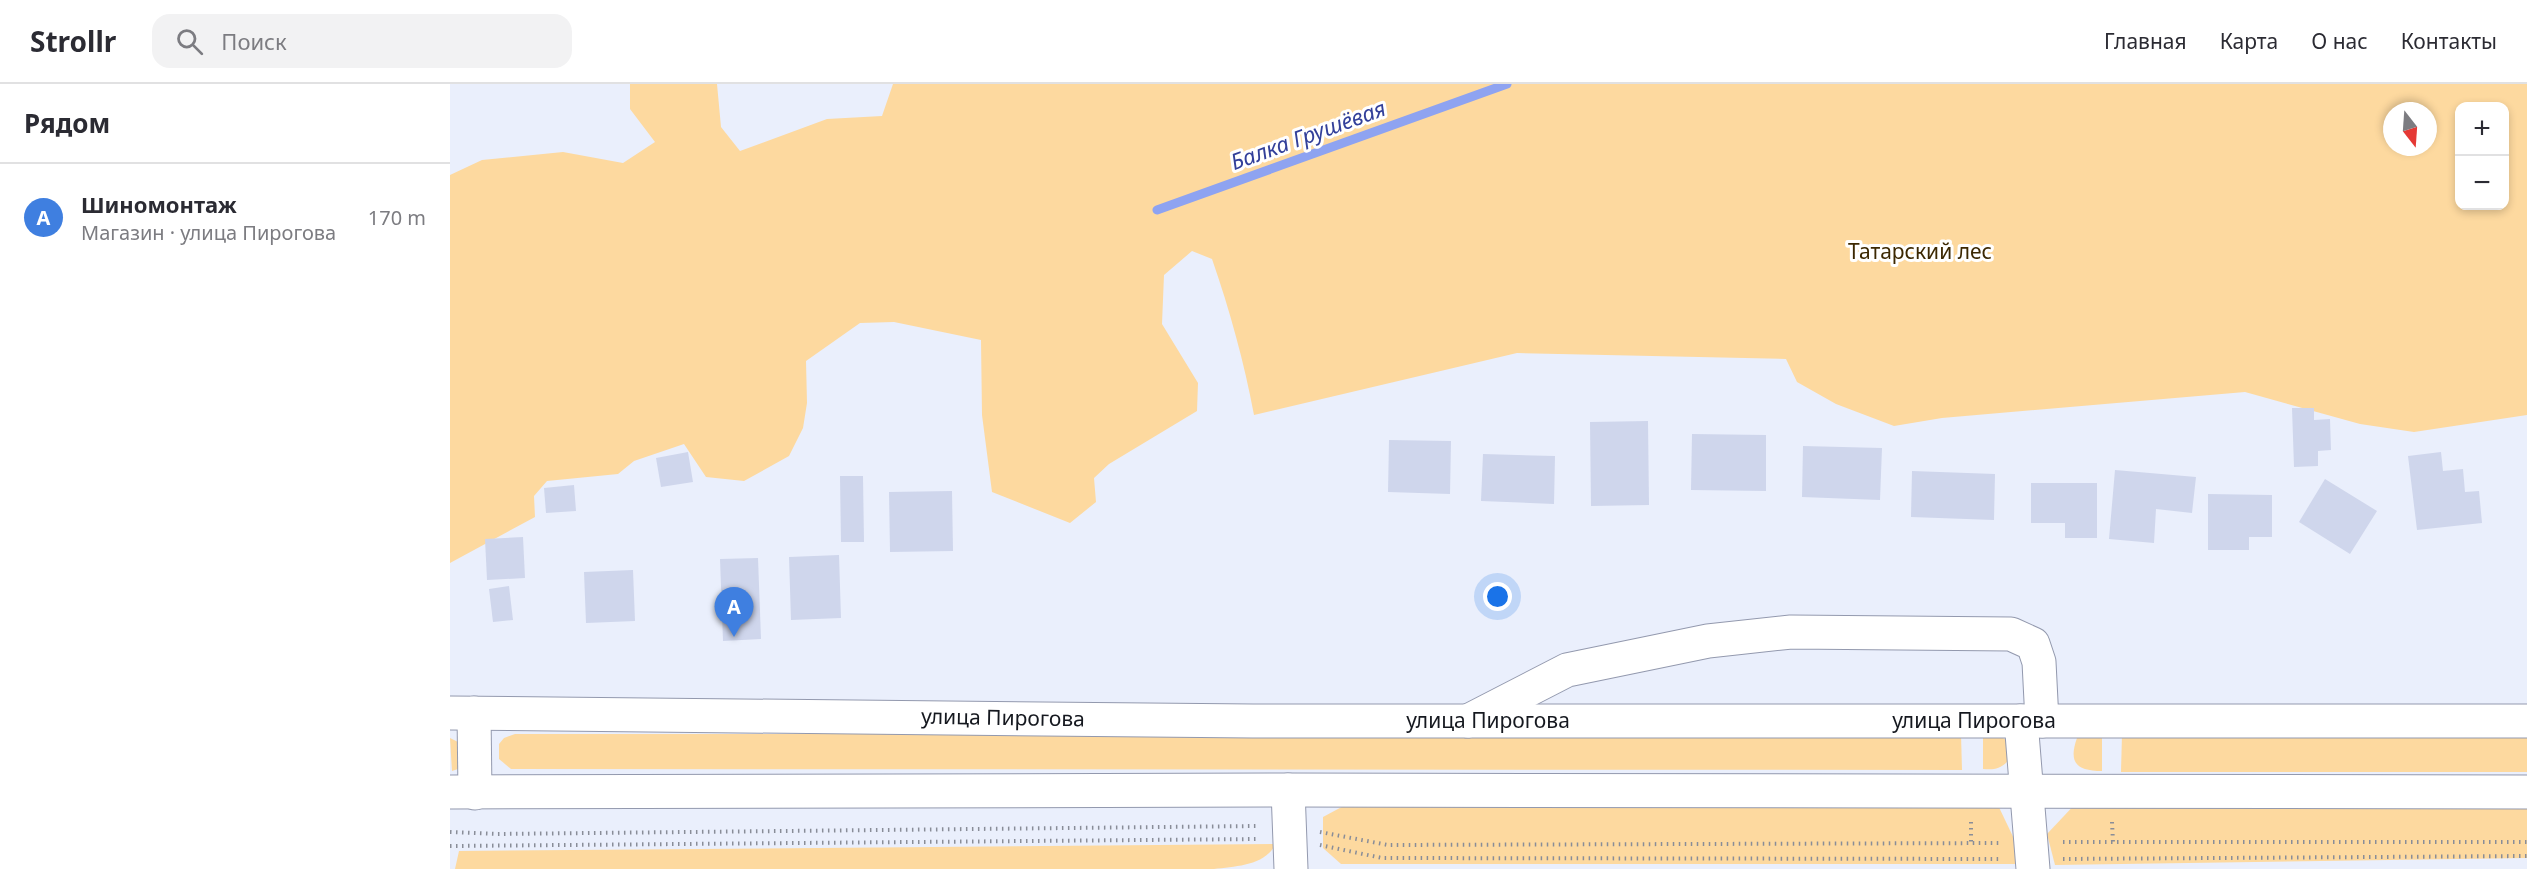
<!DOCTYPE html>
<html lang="ru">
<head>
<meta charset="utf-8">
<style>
	body { margin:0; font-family:"Noto Sans",sans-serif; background:#f2f2f3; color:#2b2b33 }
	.controls { position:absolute; right:18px; top:18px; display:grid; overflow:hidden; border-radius:12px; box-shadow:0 3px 9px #0003 }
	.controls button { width:54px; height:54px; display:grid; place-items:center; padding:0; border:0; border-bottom:2px solid #e1e1e2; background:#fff; color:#2b2b33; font:30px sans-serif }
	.compass { position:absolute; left:1933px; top:18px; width:54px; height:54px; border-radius:50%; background:#fff; box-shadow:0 3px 9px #0003; rotate:163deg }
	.you { position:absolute; left:1048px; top:513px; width:21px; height:21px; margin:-15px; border:4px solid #fff; border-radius:50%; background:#1a73e8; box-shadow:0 0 0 9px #1a73e833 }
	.badge { display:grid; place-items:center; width:39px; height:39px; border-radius:50%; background:#6e5325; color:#fff; font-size:20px; font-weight:700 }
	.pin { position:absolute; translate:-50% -50px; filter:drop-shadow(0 2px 3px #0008) }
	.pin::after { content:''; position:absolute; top:32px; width:21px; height:18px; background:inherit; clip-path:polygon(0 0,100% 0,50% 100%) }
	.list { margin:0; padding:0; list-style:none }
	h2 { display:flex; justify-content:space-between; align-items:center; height:78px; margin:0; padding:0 24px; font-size:26px }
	h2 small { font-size:20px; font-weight:400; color:#7c7c81 }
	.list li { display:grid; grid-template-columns:39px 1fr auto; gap:18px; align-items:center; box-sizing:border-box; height:108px; padding:0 24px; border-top:2px solid #e1e1e2 }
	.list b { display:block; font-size:22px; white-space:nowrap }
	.list p { margin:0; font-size:20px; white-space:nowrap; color:#7c7c81 }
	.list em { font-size:20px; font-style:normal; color:#7c7c81 }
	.icon { flex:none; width:33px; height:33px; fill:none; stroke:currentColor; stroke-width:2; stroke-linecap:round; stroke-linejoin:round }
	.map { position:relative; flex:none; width:2077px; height:785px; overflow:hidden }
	header { display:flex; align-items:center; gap:36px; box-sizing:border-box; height:84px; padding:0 30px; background:#fff; border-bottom:2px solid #e1e1e2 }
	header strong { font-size:28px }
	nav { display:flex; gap:33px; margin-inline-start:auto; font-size:21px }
	.search { width:420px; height:54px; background:#f2f2f3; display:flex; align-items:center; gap:15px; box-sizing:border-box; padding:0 21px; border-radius:18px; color:#7c7c81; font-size:22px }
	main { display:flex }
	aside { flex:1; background:#fff }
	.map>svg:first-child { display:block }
	.green { fill:#fdd99f; fill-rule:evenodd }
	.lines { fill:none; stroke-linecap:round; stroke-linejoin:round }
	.stream { stroke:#8ea3f1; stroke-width:9 }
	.building { fill:#cfd6ec }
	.minor-casing { stroke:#9399ae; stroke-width:35 }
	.major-casing { stroke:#9399ae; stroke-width:35 }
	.path { stroke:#898d98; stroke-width:4; stroke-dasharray:1.5 4.5; stroke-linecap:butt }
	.minor { stroke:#fff; stroke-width:33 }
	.major { stroke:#fff; stroke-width:33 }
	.labels { text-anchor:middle; stroke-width:6; stroke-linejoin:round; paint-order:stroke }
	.park-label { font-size:21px; fill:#3c2802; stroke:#fff }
	.street-label { font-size:21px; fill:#15181f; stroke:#fff }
	.water-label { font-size:22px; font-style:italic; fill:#33409a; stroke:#fff }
</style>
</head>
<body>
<header>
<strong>Strollr</strong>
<div class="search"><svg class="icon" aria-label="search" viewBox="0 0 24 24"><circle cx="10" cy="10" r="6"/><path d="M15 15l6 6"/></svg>Поиск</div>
<nav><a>Главная</a><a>Карта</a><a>О нас</a><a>Контакты</a></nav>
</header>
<main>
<aside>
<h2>Рядом<small></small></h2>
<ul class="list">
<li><span class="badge" style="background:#3f7fe0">A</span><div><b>Шиномонтаж</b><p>Магазин · улица Пирогова</p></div><em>170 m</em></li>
</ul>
</aside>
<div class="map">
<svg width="2077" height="785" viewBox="0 0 2077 785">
	<rect width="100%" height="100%" fill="#eaeffc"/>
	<g class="green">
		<path d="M180,0h87l4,43 19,24 87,-32 55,-3 11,-32h1634v331l-113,17 -54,-8 -115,-32 -303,26 -48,8 -58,-22 -39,-22 -11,-23 -269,-6 -263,62c-10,-53 -24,-104 -42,-156l-20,-8 -28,24 -2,49 36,59 -1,28 -88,53 -15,14 2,24 -26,21 -78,-31 -10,-77 -1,-75 -87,-18 -34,1 -54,38 1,42 -4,25 -14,28 -45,25 -38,-4 -22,-33 -50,17 -16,13 -71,7 -13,15 1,21 -85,46v-388l32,-15 81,-8 60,11 32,-21 -25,-33zM2010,22h44v100h-44zM1942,27h36v36h-36z"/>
		<path d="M1652,648v39c-25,0 -34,-8 -25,-33l10,-5z"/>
		<path d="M1533,649l14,1 12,8 -1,19c-8,8 -14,9 -25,8z"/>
		<path d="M2077,649v39h-406l1,-38z"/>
		<path d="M65,650h1446l1,36 -1451,-1 -12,-10v-15l5,-6z"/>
		<path d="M0,654l10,5 3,21 -5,5 -6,2z"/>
		<path d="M1629,716h448v58l-472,7 -8,-31z"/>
		<path d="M1546,717l21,44 -2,19h-674l-18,-16v-31l28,-15z"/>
		<path d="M826,760c-12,22 -40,22 -62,25h-759l4,-18z"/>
	</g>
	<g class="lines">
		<path class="stream" d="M707,126l350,-126"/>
	</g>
	<g class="building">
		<path d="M1842,324h22v12l16,-1 1,31 -13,1v15l-24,1z"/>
		<path d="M1198,337l1,84 -58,1 -1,-84z"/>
		<path d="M1242,350l74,1v56l-75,-1z"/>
		<path d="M939,356l62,1 -1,53 -62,-2z"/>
		<path d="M1353,362l79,2 -2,52 -78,-3z"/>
		<path d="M238,368l5,30 -32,5 -5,-29z"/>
		<path d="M1991,368l2,19 20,-2 2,23 14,-1 3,32 -65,7 -9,-74z"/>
		<path d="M1033,370l72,2 -1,48 -73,-3z"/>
		<path d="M1665,386l81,7 -4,36 -36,-4 -2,34 -45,-4z"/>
		<path d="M1462,387l83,3 -1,46 -83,-3z"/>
		<path d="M390,392h23l1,66h-23z"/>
		<path d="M1875,395l52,32 -27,43 -51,-32z"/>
		<path d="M1581,399h66v55h-32v-15h-34z"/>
		<path d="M124,401l2,26 -30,2 -2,-25z"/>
		<path d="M502,407l1,60 -63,1 -1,-60z"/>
		<path d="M1758,410l64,1v42h-23v13h-41z"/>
		<path d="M73,453l2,41 -38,2 -2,-41z"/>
		<path d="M389,471l2,63 -50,2 -2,-63z"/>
		<path d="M308,474l3,81 -38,2 -3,-82z"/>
		<path d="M183,486l2,51 -49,2 -2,-51z"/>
		<path d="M59,502l4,34 -20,2 -4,-33z"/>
	</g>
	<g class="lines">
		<g class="minor-casing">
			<g id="minor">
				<path d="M1018,637l99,-51 141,-29 83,-9 220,2 22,10 6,18 3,59"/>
				<path d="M1571,637l12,148"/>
				<path d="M838,706l3,79"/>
			</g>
		</g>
		<g class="major-casing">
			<g id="major">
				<path d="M0,629l803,8h1274"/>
				<path d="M24,629l1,80"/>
				<path d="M0,708l838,-2 1239,2"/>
			</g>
		</g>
		<g class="path">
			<path d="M1521,738v21"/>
			<path d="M1662,738l1,20"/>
			<path d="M0,748l47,2 762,-8"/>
			<path d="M870,748l68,13 613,-2"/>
			<path d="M1613,758h464"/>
			<path d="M870,761l62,13 619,1"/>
			<path d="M0,762l809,-7"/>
			<path d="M1613,775l464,-3"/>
		</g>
		<use href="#minor" class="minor"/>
		<use href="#major" class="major"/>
	</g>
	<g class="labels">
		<g class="park-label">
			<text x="1470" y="175">Татарский лес</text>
		</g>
		<g class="street-label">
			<text transform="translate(553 634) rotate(1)" y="7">улица Пирогова</text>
			<text x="1038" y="644">улица Пирогова</text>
			<text x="1524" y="644">улица Пирогова</text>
		</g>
		<g class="water-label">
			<text transform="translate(858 51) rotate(-20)" y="8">Балка Грушёвая</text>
		</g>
	</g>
</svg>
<div class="controls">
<button>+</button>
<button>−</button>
</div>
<svg class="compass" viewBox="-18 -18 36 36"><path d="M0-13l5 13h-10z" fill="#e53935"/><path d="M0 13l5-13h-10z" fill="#7c7c81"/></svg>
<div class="you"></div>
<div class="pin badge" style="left:284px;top:553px;background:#3f7fe0">A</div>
</div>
</main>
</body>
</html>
